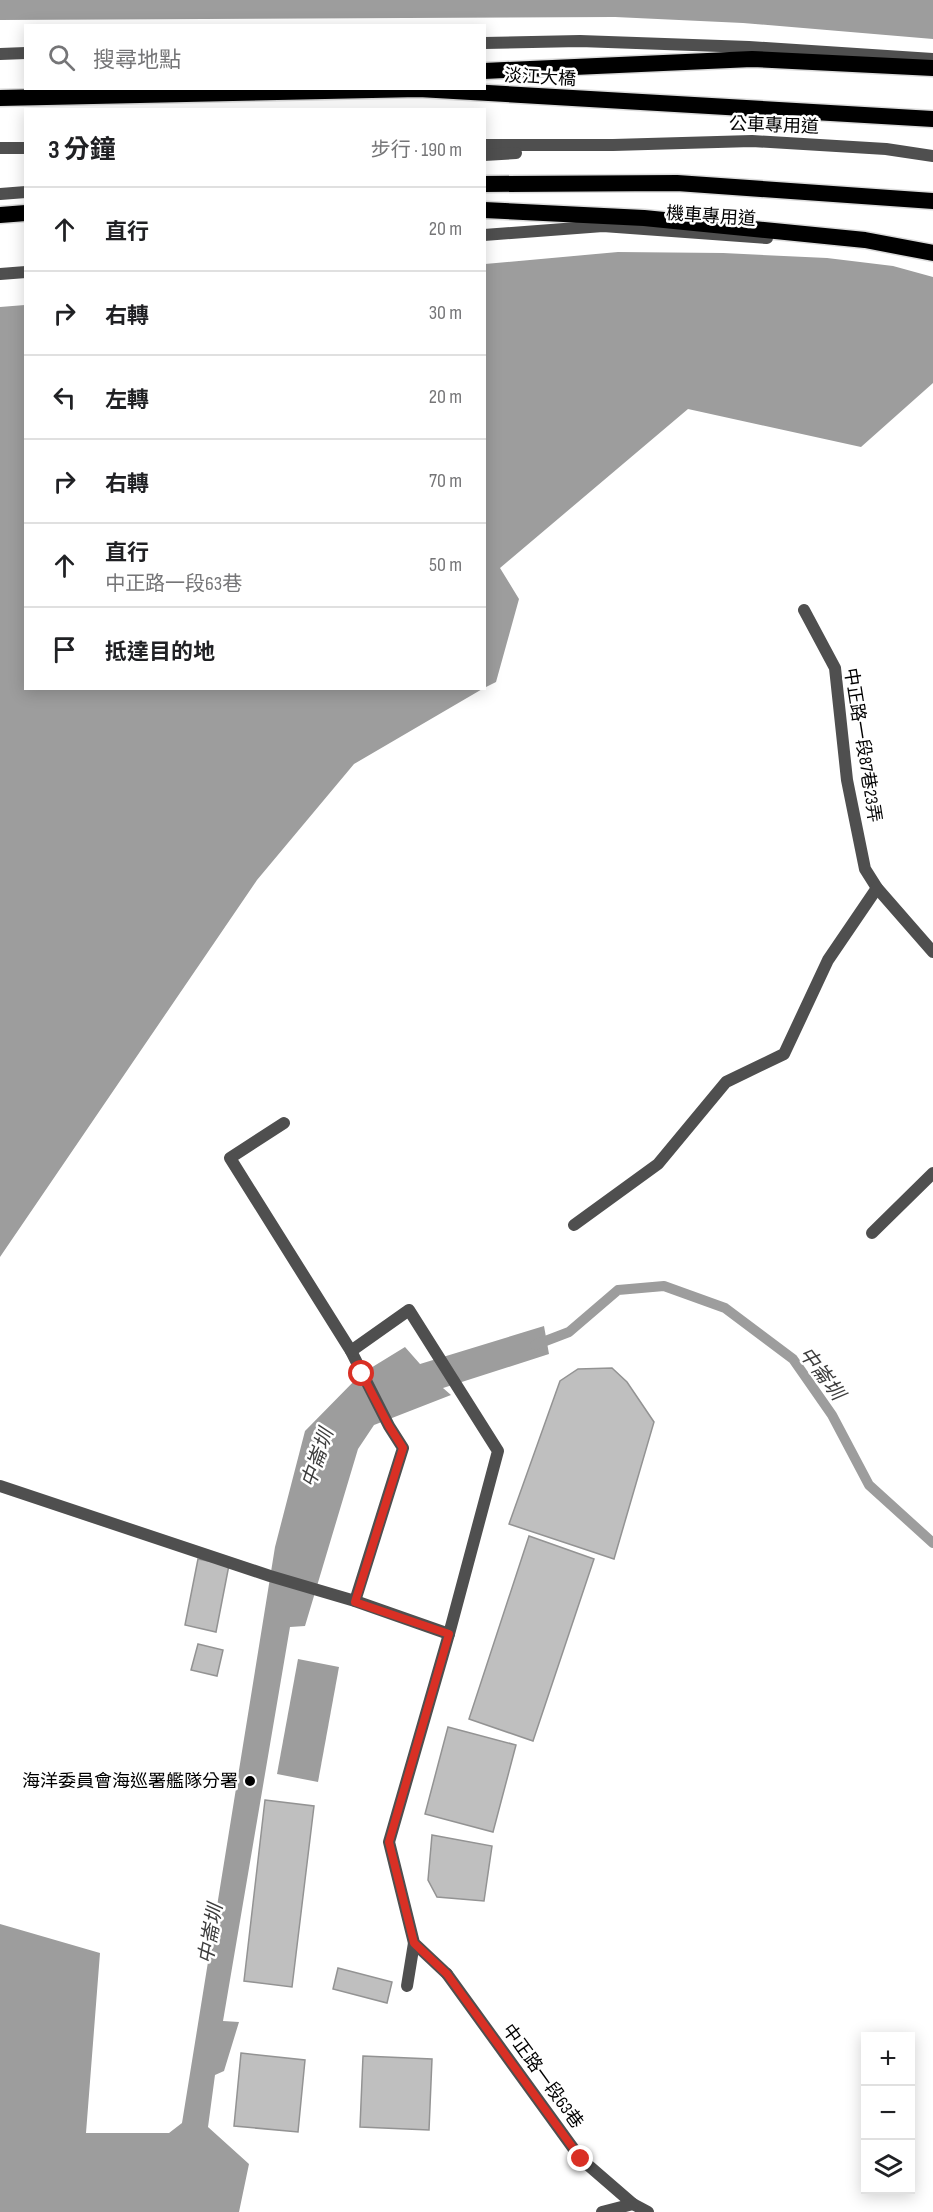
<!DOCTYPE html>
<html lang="zh-TW">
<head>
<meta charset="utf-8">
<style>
	body { margin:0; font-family:"Sofia Sans Condensed","Noto Sans TC",sans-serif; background:#f2f2f2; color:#202124 }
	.controls { position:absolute; right:18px; bottom:18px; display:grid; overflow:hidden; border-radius:0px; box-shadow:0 3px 15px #0003 }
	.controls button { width:54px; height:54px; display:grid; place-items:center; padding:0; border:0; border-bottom:2px solid #e0e0e0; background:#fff; color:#202124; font:30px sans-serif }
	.stop { position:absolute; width:18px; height:18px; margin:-14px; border:4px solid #d93025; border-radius:50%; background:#fff }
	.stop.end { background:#d93025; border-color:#fff; box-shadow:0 2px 6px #0008 }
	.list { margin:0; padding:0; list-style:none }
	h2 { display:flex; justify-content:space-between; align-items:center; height:78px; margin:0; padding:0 24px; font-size:26px }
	h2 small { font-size:20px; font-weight:400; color:#757577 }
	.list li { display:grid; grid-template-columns:39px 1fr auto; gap:18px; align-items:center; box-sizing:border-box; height:84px; padding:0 24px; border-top:2px solid #e0e0e0 }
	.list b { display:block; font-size:22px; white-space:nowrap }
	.list p { margin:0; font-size:20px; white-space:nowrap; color:#757577 }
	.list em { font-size:20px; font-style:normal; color:#757577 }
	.icon { flex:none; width:33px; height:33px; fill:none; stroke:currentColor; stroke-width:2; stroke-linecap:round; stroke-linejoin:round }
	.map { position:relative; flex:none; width:933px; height:2212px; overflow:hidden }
	.search { position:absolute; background:#fff; box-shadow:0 3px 15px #0003; left:24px; top:24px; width:462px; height:66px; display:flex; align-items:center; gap:15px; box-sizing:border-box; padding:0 21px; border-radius:0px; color:#757577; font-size:22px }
	.panel { position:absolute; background:#fff; box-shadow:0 3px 15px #0003; left:24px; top:108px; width:462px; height:582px; border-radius:0px }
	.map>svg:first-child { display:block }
	.water { fill:#9d9d9d; fill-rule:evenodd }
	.pier { fill:#fff; fill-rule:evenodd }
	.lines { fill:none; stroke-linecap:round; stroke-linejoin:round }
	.stream { stroke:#9d9d9d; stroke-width:10 }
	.building { fill:#bfbfbf; stroke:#939393; stroke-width:1.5 }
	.trunk-casing { stroke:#dbdbdb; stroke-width:19 }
	.service { stroke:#4f4f4f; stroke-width:12 }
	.minor { stroke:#4f4f4f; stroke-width:12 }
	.trunk { stroke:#000; stroke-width:16 }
	.route { stroke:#d93025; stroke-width:8 }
	.poi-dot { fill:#000; stroke:#fff; stroke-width:2 }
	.labels { text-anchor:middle; stroke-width:5; stroke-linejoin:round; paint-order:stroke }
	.street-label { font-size:18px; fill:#000; stroke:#fff }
	.poi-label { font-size:18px; fill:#000; stroke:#fff; text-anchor:end }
	.water-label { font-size:20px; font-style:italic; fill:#3e3e3e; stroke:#fff }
</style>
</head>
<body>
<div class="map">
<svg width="933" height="2212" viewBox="0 0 933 2212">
	<rect width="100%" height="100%" fill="#fff"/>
	<g class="water">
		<path d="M0,0h933v383l-72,64 -173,-38 -188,159 19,31 -23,83 -12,6v-578h-458v578h458l-130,76 -97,116 -257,377zM26,26h458v62h-458z"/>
		<path d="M544,1326l5,28 -106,34 8,7 -77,30 -16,24 -53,177 -15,1 -67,394 16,1 -15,49 -9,4 -7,52 41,37 -10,48h-239v-288l100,29 -14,180h83l13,-10 93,-576 30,-116 56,-57 44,-27 15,17z"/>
		<path d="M298,1659l41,8 -21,115 -41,-8z"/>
	</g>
	<path class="pier" d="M615,17l128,6 190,16v238l-40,-11 -66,-8 -104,-5 -105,-1 -133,12 -1,-154h-458l-1,195 -25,2v-287zM26,26h458v62h-458z"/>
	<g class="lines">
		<path class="stream" d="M535,1345l34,-13 49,-42 46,-4 61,22 68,51 39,56 37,70 64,58"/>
	</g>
	<g class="building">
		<path d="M612,1368l15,14 27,40 -40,137 -105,-35 51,-143 18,-12z"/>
		<path d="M529,1536l65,23 -61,182 -64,-22z"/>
		<path d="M198,1559l31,6 -13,67 -31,-7z"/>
		<path d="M198,1644l25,6 -6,26 -26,-6z"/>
		<path d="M448,1727l68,18 -23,87 -68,-18z"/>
		<path d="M265,1800l49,6 -22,181 -48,-6z"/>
		<path d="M432,1835l60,11 -8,55 -47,-4 -9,-17z"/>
		<path d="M338,1968l54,14 -5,21 -54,-14z"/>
		<path d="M241,2053l64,7 -7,72 -64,-6z"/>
		<path d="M363,2056l69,3 -3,71 -69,-3z"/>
	</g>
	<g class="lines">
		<g class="trunk-casing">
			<g id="trunk">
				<path d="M484,71l268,-12 181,9"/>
				<path d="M0,98l419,-9 514,30"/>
				<path d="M484,184l193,-1 256,18"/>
				<path d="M484,210l160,8 221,22 68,13"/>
				<path d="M0,215l26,-2"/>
			</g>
		</g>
		<g class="service">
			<path d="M484,43l96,-2 169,6 184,12"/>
			<path d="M0,54l26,-1"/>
			<path d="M484,145h129l139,-4 134,8 47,7"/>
			<path d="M0,148h26"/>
			<path d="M484,155l32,-2"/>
			<path d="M0,194l26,-2"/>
			<path d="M484,235l119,-9 164,12"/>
			<path d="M0,274l26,-2"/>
			<path d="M284,1123l-54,35 121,193 38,75 14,22 -48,153"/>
			<path d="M351,1351l58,-41 89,141 -49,183 -60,208 25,101 33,31"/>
			<path d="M0,1486l270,90 85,25 94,33"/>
		</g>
		<g class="minor">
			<path d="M804,610l31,58 12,112 18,89 12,19 56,64"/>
			<path d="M574,1225l84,-61 68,-82 58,-28 44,-94 49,-72"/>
			<path d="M872,1233l61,-60"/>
			<path d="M447,1974l134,185 52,45 15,8"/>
			<path d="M407,1986l7,-43"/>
			<path d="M602,2212l31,-8"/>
		</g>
		<use href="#trunk" class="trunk"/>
	</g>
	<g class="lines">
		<path class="route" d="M362,1374l27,52 14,22 -48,154 94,32 -60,208 25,101 33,31 134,185"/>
	</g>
	<circle class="poi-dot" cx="250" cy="1781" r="6"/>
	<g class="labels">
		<g class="street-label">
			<text transform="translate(540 77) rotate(3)" y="6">淡江大橋</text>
			<text transform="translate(774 125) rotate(2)" y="6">公車專用道</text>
			<text transform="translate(711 216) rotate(4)" y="6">機車專用道</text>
			<text transform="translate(863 745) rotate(81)" y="6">中正路一段87巷23弄</text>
			<text transform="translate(543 2076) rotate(54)" y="6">中正路一段63巷</text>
		</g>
		<g class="poi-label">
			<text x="238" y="1787">海洋委員會海巡署艦隊分署</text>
		</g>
		<g class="water-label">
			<text transform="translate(822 1373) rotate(53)" y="7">中崙圳</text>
			<text transform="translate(317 1458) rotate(-71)" y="7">中崙圳</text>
			<text transform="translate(210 1934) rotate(-80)" y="7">中崙圳</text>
		</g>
	</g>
</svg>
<div class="controls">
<button>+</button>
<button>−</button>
<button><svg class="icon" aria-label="layers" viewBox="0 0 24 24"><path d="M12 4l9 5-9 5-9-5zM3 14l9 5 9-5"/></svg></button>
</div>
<div class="stop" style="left:362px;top:1374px"></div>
<div class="stop end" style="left:581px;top:2159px"></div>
<div class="search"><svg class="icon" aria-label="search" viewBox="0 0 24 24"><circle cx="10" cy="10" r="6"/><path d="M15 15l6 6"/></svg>搜尋地點</div>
<section class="panel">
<h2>3 分鐘<small>步行 · 190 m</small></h2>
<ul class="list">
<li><svg class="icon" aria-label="ahead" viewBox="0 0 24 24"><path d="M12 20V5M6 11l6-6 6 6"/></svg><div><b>直行</b></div><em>20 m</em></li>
<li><svg class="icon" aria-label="right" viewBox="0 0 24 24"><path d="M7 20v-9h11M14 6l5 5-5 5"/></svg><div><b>右轉</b></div><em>30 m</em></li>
<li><svg class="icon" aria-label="left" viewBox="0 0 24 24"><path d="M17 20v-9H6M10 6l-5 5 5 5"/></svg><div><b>左轉</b></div><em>20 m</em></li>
<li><svg class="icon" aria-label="right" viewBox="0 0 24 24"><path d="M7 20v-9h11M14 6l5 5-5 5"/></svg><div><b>右轉</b></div><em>70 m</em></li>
<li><svg class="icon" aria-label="ahead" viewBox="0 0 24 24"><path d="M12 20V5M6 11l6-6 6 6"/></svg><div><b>直行</b><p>中正路一段63巷</p></div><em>50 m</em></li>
<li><svg class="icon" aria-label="arrive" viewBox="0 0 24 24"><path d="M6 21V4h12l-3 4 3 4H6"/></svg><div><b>抵達目的地</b></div></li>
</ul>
</section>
</div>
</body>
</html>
